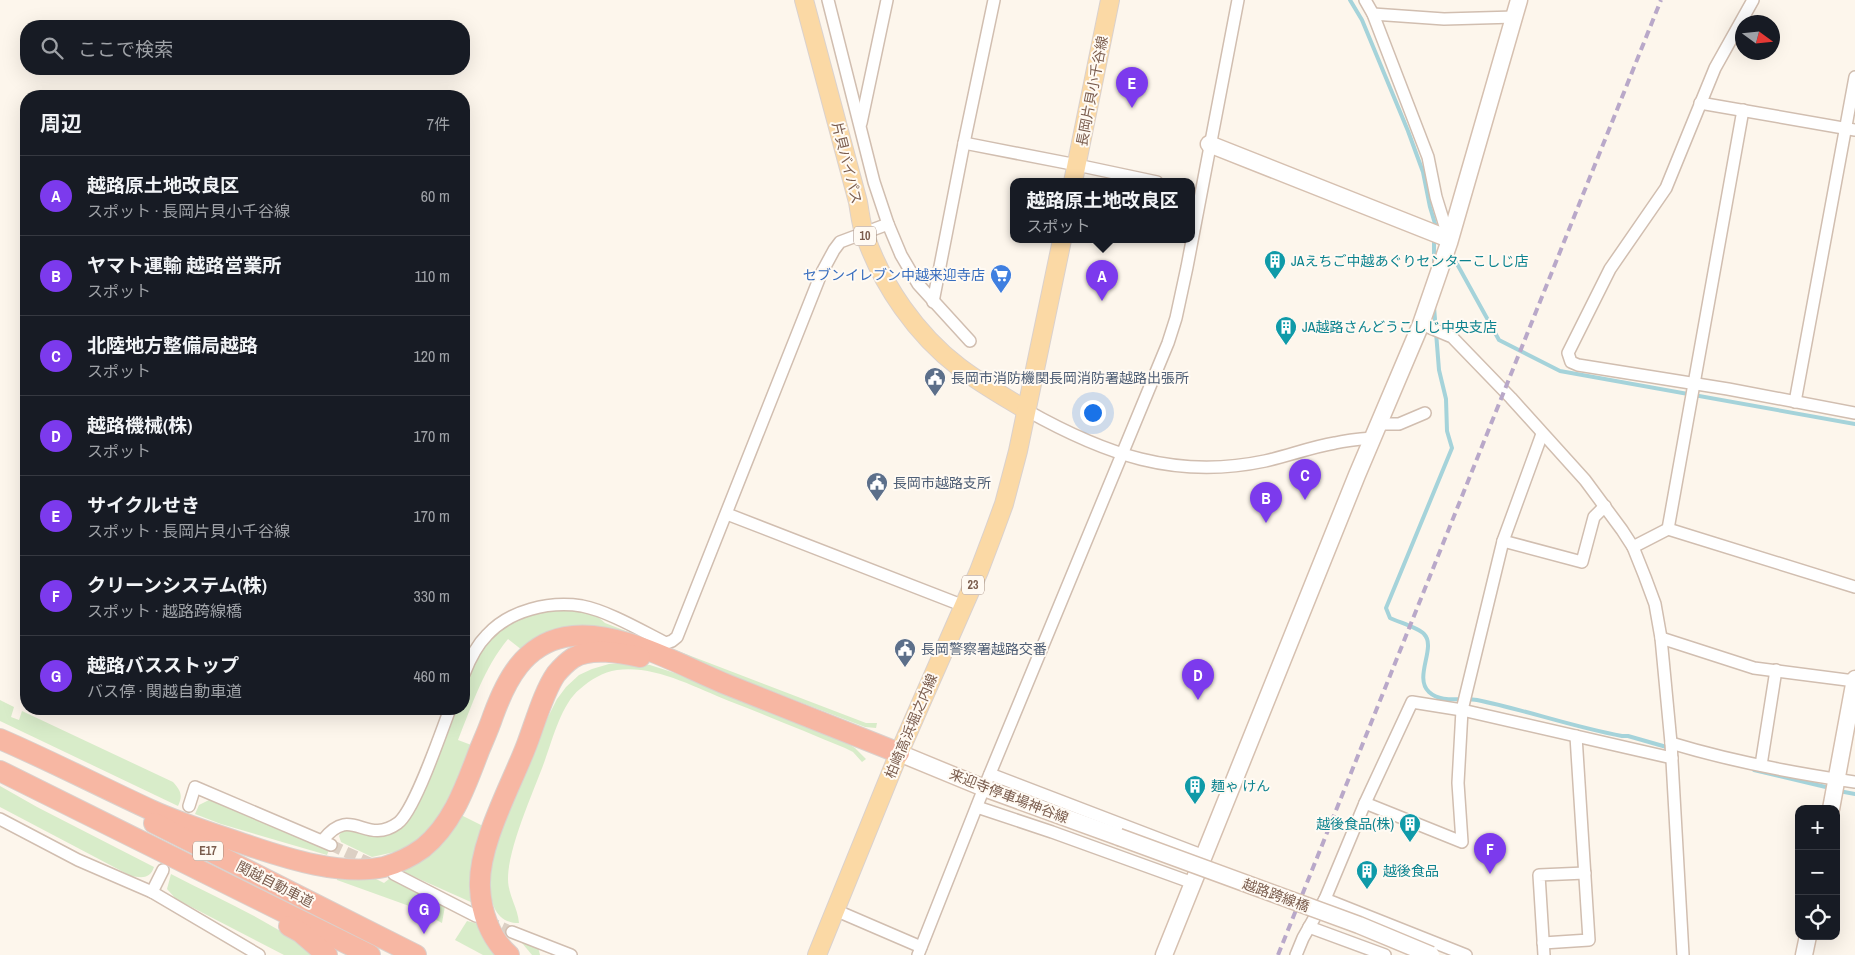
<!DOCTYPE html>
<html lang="ja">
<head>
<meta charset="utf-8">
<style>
	body { margin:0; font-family:"Archivo Narrow","Noto Sans JP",sans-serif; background:#20242c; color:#f1f3f6 }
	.controls { position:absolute; right:15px; bottom:15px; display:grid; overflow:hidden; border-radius:10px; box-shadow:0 5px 20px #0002 }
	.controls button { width:45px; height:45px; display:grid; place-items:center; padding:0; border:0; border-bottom:1px solid #363941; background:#171b24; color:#f1f3f6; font:25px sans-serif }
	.compass { position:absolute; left:1735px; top:15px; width:45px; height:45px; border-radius:50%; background:#171b24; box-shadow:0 5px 20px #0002; rotate:105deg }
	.you { position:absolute; left:1092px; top:412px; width:18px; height:18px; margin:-12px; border:4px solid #fff; border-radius:50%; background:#1a73e8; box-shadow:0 0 0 8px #1a73e833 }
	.badge { display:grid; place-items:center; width:32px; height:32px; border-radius:50%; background:#7c3aed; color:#fff; font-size:16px; font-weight:700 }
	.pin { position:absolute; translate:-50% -41px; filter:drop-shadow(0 1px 2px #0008) }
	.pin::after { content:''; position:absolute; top:26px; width:18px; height:15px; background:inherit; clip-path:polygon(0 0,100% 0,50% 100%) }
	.popup { position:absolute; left:1010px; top:178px; width:185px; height:65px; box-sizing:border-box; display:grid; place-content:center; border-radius:10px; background:#171b24; filter:drop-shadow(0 1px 4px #0005); font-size:16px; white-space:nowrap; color:#9ea1a6 }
	.popup b { font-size:19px; color:#f1f3f6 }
	.popup::after { content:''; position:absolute; left:50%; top:100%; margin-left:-10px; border:10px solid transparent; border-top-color:#171b24 }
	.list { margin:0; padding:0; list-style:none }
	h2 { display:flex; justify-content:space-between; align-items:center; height:65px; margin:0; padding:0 20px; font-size:21px }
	h2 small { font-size:16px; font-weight:400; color:#9ea1a6 }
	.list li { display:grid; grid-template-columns:32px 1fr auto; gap:15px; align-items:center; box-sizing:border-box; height:80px; padding:0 20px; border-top:1px solid #363941 }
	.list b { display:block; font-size:19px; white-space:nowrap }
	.list p { margin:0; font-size:16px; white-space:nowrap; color:#9ea1a6 }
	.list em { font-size:16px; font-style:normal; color:#9ea1a6 }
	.icon { flex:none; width:28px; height:28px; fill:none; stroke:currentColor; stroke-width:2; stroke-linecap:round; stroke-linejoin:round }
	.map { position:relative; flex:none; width:1855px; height:955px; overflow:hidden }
	.search { position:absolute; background:#171b24; box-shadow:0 5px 20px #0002; left:20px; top:20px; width:450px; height:55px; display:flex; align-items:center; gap:12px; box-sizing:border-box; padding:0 18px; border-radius:20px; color:#9ea1a6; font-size:19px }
	.panel { position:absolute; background:#171b24; box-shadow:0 5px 20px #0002; left:20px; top:90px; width:450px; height:625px; border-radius:20px }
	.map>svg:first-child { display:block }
	.grass { fill:#d8ecc9 }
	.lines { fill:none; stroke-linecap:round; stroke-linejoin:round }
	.stream { stroke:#a5d3da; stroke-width:4 }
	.street-tunnel { stroke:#dcd0c4; stroke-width:11; stroke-dasharray:11 5.5; stroke-linecap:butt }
	.street-casing { stroke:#d1beb0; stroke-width:14 }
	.secondary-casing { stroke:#d6c0b0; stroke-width:19 }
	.primary-casing { stroke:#dad1cd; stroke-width:20 }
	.highway-casing { stroke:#dad1cd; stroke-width:22 }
	.street { stroke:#fff; stroke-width:11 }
	.secondary { stroke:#fff; stroke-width:16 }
	.primary { stroke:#fbd9a5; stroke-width:18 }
	.highway { stroke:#f7b7a3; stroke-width:20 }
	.rail { stroke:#b9a8c9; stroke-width:4; stroke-dasharray:8 5; stroke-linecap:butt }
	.secondary-bridge-casing { stroke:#d6c0b0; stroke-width:19; stroke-linecap:butt }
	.secondary-bridge { stroke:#fff; stroke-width:16 }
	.labels { text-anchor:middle; stroke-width:4; stroke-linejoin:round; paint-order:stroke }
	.shield { fill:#fffaf3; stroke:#a28b7f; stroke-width:1 }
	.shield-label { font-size:12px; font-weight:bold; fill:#7a5c4d }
	.street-label { font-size:14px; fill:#7a5c4d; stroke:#fffaf3 }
	.culture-label { font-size:14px; fill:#0d838f; stroke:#fffaf3; text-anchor:start }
	.shop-label { font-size:14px; fill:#366cbe; stroke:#fffaf3; text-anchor:end }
	.service-label { font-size:14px; fill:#4e5e75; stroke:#fffaf3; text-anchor:start }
</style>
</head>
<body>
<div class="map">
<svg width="1855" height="955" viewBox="0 0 1855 955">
	<rect width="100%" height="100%" fill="#fdf6ec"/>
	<g class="grass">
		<path d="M554,610c17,0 39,0 51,13l261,100h11l-1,5 -11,-1 -247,-95 -96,18 -14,-11c-24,29 -36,66 -50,101l16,6 -26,60 -29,34 -20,11 -27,6 -31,-15 -2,-6 2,-4 6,-3c33,11 46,13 68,-18l39,-102h10c0,-8 -1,-16 0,-24 1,-8 6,-17 11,-25 17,-29 45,-45 79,-50z"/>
		<path d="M632,663l18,2 28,9 167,68 10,6 11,11 -4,3 -9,-10 -8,-4c-39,-16 -77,-32 -116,-47 -35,-14 -74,-36 -112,-31 -14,2 -27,10 -37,19 -18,14 -27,49 -35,71 -11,31 -37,87 -37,119 0,16 10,29 11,44 -39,0 -29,-56 -23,-80l48,-118 13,-26 9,-12 13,-12 13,-6 17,-5z"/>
		<path d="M0,700l14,7 -3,10 8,3 3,-9 151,71c8,9 10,13 5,24l-178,-85z"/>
		<path d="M0,786l37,21 117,60c-4,12 -12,11 -23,9l-131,-69z"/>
		<path d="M209,800l120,50 -2,5 -106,-31 -26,-10 4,-9z"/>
		<path d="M459,814l28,14 -14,75 -74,-33 30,-14 8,-8z"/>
		<path d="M171,874c48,25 101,47 144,81h-31l-108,-56 -9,-10z"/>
		<path d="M338,875h30l16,8 5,-4 56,27 -3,17 -30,-16 -75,-27z"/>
		<path d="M467,921l12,3 19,31h-15l-28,-15z"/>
		<path d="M517,937l21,10 2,8h-8z"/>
	</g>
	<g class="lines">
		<g class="stream">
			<path d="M1350,0l12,20 46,111 15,41 7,35 6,20"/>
			<path d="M1434,237v30"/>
			<path d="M1451,253l48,87 61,31 295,53"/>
			<path d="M1434,307l5,63 7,29 1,32 5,17 -66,160 4,10c8,4 29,10 34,16 13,13 -11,43 5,58 13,12 33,5 48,8 49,10 96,27 145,36h6l42,12"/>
			<path d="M1754,770l76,18"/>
			<path d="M1839,791l16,3"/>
		</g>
		<g class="street-tunnel">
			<path d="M331,845l43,20"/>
			<path d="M487,921l25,11"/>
		</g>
		<g class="street-casing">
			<g id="street">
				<path d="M828,0l46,182 14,42 13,31 17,29 52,57"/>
				<path d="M1365,0l8,14 55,143 8,40 13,42"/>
				<path d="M1753,0l-38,68 -49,120 -56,81 -42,84 3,9 7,3 150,24 127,24"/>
				<path d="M1373,14l71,5 71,-2"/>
				<path d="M1700,103l155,27"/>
				<path d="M861,123l26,-123"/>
				<path d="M964,143l113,22 80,17"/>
				<path d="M933,302l31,-159 30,-143"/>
				<path d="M1421,324l31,13 59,61 74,82 37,50 11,17 12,30 10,27 6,34 10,105 12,212"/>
				<path d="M1795,402l60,-325"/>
				<path d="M1026,410c78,44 149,70 239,51 23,-5 46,-14 70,-18 12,-3 25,-4 38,-5"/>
				<path d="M1378,424h21l26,-11"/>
				<path d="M727,514l237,92"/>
				<path d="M1668,529l75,-419"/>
				<path d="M1503,541l79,21 12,-45 11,-11"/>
				<path d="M1633,547l35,-18 187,58"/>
				<path d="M1661,638l93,30 101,13"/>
				<path d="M464,674c5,-13 12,-28 23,-39 23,-25 62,-34 95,-29 26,5 60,25 84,37l6,-2 5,-4 144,-363 13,-24 6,-8 48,-18"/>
				<path d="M1671,743c59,18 122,30 184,39"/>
				<path d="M1761,765l15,-95"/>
				<path d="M990,774l214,82"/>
				<path d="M1365,803l97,39 -4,-59 4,-73 41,-169 39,-107"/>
				<path d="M189,806l6,-19 136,58"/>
				<path d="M977,807l75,25 141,51"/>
				<path d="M0,819l78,41 74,32 107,63"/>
				<path d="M323,840c29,-37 42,7 75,-17 17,-13 43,-91 52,-114"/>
				<path d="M394,874l82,42"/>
				<path d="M152,892l11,-22"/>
				<path d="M1325,899l141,56"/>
				<path d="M835,910l86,37"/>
				<path d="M1309,927l76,28"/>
				<path d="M512,932l59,23"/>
				<path d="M1543,943l46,-3 -13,-204"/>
				<path d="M918,955l66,-167 184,-445 8,-25 11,-51 51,-267"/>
				<path d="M1296,955l7,-17 22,-39 40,-96 47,-101 50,8 210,48"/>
				<path d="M1544,955l-5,-80 46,-2"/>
			</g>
		</g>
		<g class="secondary-casing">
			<g id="secondary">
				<path d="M1209,144l240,95"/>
				<path d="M899,753l85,35 135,49"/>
				<path d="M1831,809l24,-130"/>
				<path d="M1164,955l193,-480 64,-151 28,-81 70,-243"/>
				<path d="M1804,955l4,-19"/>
			</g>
		</g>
		<g class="primary-casing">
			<g id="primary">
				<path d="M804,0l54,202c2,11 3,23 7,33 17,50 52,100 94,132 21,16 44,29 67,43"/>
				<path d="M1073,182l37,-182"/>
				<path d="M817,955l82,-202 80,-182 14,-37 11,-30 14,-53 44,-211"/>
			</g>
		</g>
		<g class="highway-casing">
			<g id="highway">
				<path d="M0,739c51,22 101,48 151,71 31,14 64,24 96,35 41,14 95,31 137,22 14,-4 28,-11 39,-19 30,-24 43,-63 56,-97 5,-12 10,-23 14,-35 13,-36 31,-71 72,-79 52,-10 116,29 163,48 57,23 114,45 171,68"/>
				<path d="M0,771l370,184"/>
				<path d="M154,823l262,132"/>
				<path d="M289,926l11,6 27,23"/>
				<path d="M509,955c-19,-17 -28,-43 -29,-68 -2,-43 32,-103 47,-143 8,-21 17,-53 29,-70 5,-6 11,-12 17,-16 18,-11 48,-5 67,-1"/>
			</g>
		</g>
		<use href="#street" class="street"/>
		<use href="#secondary" class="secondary"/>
		<use href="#primary" class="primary"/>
		<use href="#highway" class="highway"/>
		<path class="rail" d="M1278,955l383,-955"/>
		<g class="secondary-bridge-casing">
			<path id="secondary-bridge" d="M1119,837l240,88 72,30"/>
		</g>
		<use href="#secondary-bridge" class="secondary-bridge"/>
	</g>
	<defs>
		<g id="building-pin" transform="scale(1.125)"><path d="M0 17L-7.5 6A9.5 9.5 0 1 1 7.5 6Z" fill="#0f9aa8" stroke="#fffaf3"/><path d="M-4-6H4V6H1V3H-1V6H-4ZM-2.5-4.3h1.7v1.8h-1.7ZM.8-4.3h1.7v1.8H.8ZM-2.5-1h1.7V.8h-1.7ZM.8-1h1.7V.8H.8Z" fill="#fff"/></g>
		<g id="supermarket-pin" transform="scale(1.125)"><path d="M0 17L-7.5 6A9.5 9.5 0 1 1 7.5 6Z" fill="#3f7fe0" stroke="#fffaf3"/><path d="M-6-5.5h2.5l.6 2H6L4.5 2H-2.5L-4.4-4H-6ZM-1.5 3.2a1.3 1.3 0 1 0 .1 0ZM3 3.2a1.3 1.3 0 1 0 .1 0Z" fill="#fff"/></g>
		<g id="civic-pin" transform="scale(1.125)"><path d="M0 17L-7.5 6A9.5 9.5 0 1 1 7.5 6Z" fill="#5c6f8a" stroke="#fffaf3"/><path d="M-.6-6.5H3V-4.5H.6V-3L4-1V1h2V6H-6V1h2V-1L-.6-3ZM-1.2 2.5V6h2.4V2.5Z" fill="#fff"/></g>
	</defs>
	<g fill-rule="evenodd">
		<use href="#building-pin" x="1275" y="261"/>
		<use href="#supermarket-pin" x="1001" y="275"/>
		<use href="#building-pin" x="1286" y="327"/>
		<use href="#civic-pin" x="935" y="378"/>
		<use href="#civic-pin" x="877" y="483"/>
		<use href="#civic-pin" x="905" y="649"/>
		<use href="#building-pin" x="1195" y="786"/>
		<use href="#building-pin" x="1410" y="824"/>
		<use href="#building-pin" x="1367" y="871"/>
	</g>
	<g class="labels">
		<g class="shield">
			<rect x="854" y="226.5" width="22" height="19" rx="4"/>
			<rect x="962" y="575.5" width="22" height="19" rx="4"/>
			<rect x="193" y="841.5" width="30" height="19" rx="4"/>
		</g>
		<g class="shield-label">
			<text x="865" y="240">10</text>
			<text x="973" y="589">23</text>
			<text x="208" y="855">E17</text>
		</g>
		<g class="street-label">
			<text transform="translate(1092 91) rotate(-79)" y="5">長岡片貝小千谷線</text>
			<text transform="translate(847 163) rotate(76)" y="5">片貝バイパス</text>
			<text transform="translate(911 726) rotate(-67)" y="5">柏崎高浜堀之内線</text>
			<text transform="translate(1009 796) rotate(21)" y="5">来迎寺停車場神谷線</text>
			<text transform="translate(275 884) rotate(27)" y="5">関越自動車道</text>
			<text transform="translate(1276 895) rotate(20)" y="5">越路跨線橋</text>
		</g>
		<g class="culture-label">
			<text x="1291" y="266">JAえちご中越あぐりセンターこしじ店</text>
			<text x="1302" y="332">JA越路さんどうこしじ中央支店</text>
			<text x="1211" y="791">麺ゃ けん</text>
			<text x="1394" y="829" text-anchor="end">越後食品(株)</text>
			<text x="1383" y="876">越後食品</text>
		</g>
		<g class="shop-label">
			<text x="985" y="280">セブンイレブン中越来迎寺店</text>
		</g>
		<g class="service-label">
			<text x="951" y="383">長岡市消防機関長岡消防署越路出張所</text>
			<text x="893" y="488">長岡市越路支所</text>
			<text x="921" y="654">長岡警察署越路交番</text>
		</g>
	</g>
</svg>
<div class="controls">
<button>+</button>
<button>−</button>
<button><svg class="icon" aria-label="locate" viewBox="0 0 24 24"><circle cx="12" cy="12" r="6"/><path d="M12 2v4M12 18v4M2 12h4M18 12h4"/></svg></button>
</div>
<svg class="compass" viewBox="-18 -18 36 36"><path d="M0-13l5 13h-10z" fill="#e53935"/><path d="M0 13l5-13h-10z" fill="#9ea1a6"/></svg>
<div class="you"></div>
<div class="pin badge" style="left:1102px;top:301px">A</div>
<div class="popup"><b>越路原土地改良区</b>スポット</div>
<div class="pin badge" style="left:1266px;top:523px">B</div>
<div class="pin badge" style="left:1305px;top:500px">C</div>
<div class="pin badge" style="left:1198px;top:700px">D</div>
<div class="pin badge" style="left:1132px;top:108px">E</div>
<div class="pin badge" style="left:1490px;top:874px">F</div>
<div class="pin badge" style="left:424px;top:934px">G</div>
<div class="search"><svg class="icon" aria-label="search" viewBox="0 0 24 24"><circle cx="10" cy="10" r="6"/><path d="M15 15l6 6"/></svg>ここで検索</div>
<section class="panel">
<h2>周辺<small>7件</small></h2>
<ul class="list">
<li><span class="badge">A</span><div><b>越路原土地改良区</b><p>スポット · 長岡片貝小千谷線</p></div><em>60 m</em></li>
<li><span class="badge">B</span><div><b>ヤマト運輸 越路営業所</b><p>スポット</p></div><em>110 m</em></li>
<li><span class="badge">C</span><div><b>北陸地方整備局越路</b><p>スポット</p></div><em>120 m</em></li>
<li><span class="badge">D</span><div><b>越路機械(株)</b><p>スポット</p></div><em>170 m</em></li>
<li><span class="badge">E</span><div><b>サイクルせき</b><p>スポット · 長岡片貝小千谷線</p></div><em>170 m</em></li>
<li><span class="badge">F</span><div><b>クリーンシステム(株)</b><p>スポット · 越路跨線橋</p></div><em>330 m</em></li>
<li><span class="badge">G</span><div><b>越路バスストップ</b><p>バス停 · 関越自動車道</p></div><em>460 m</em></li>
</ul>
</section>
</div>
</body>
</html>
